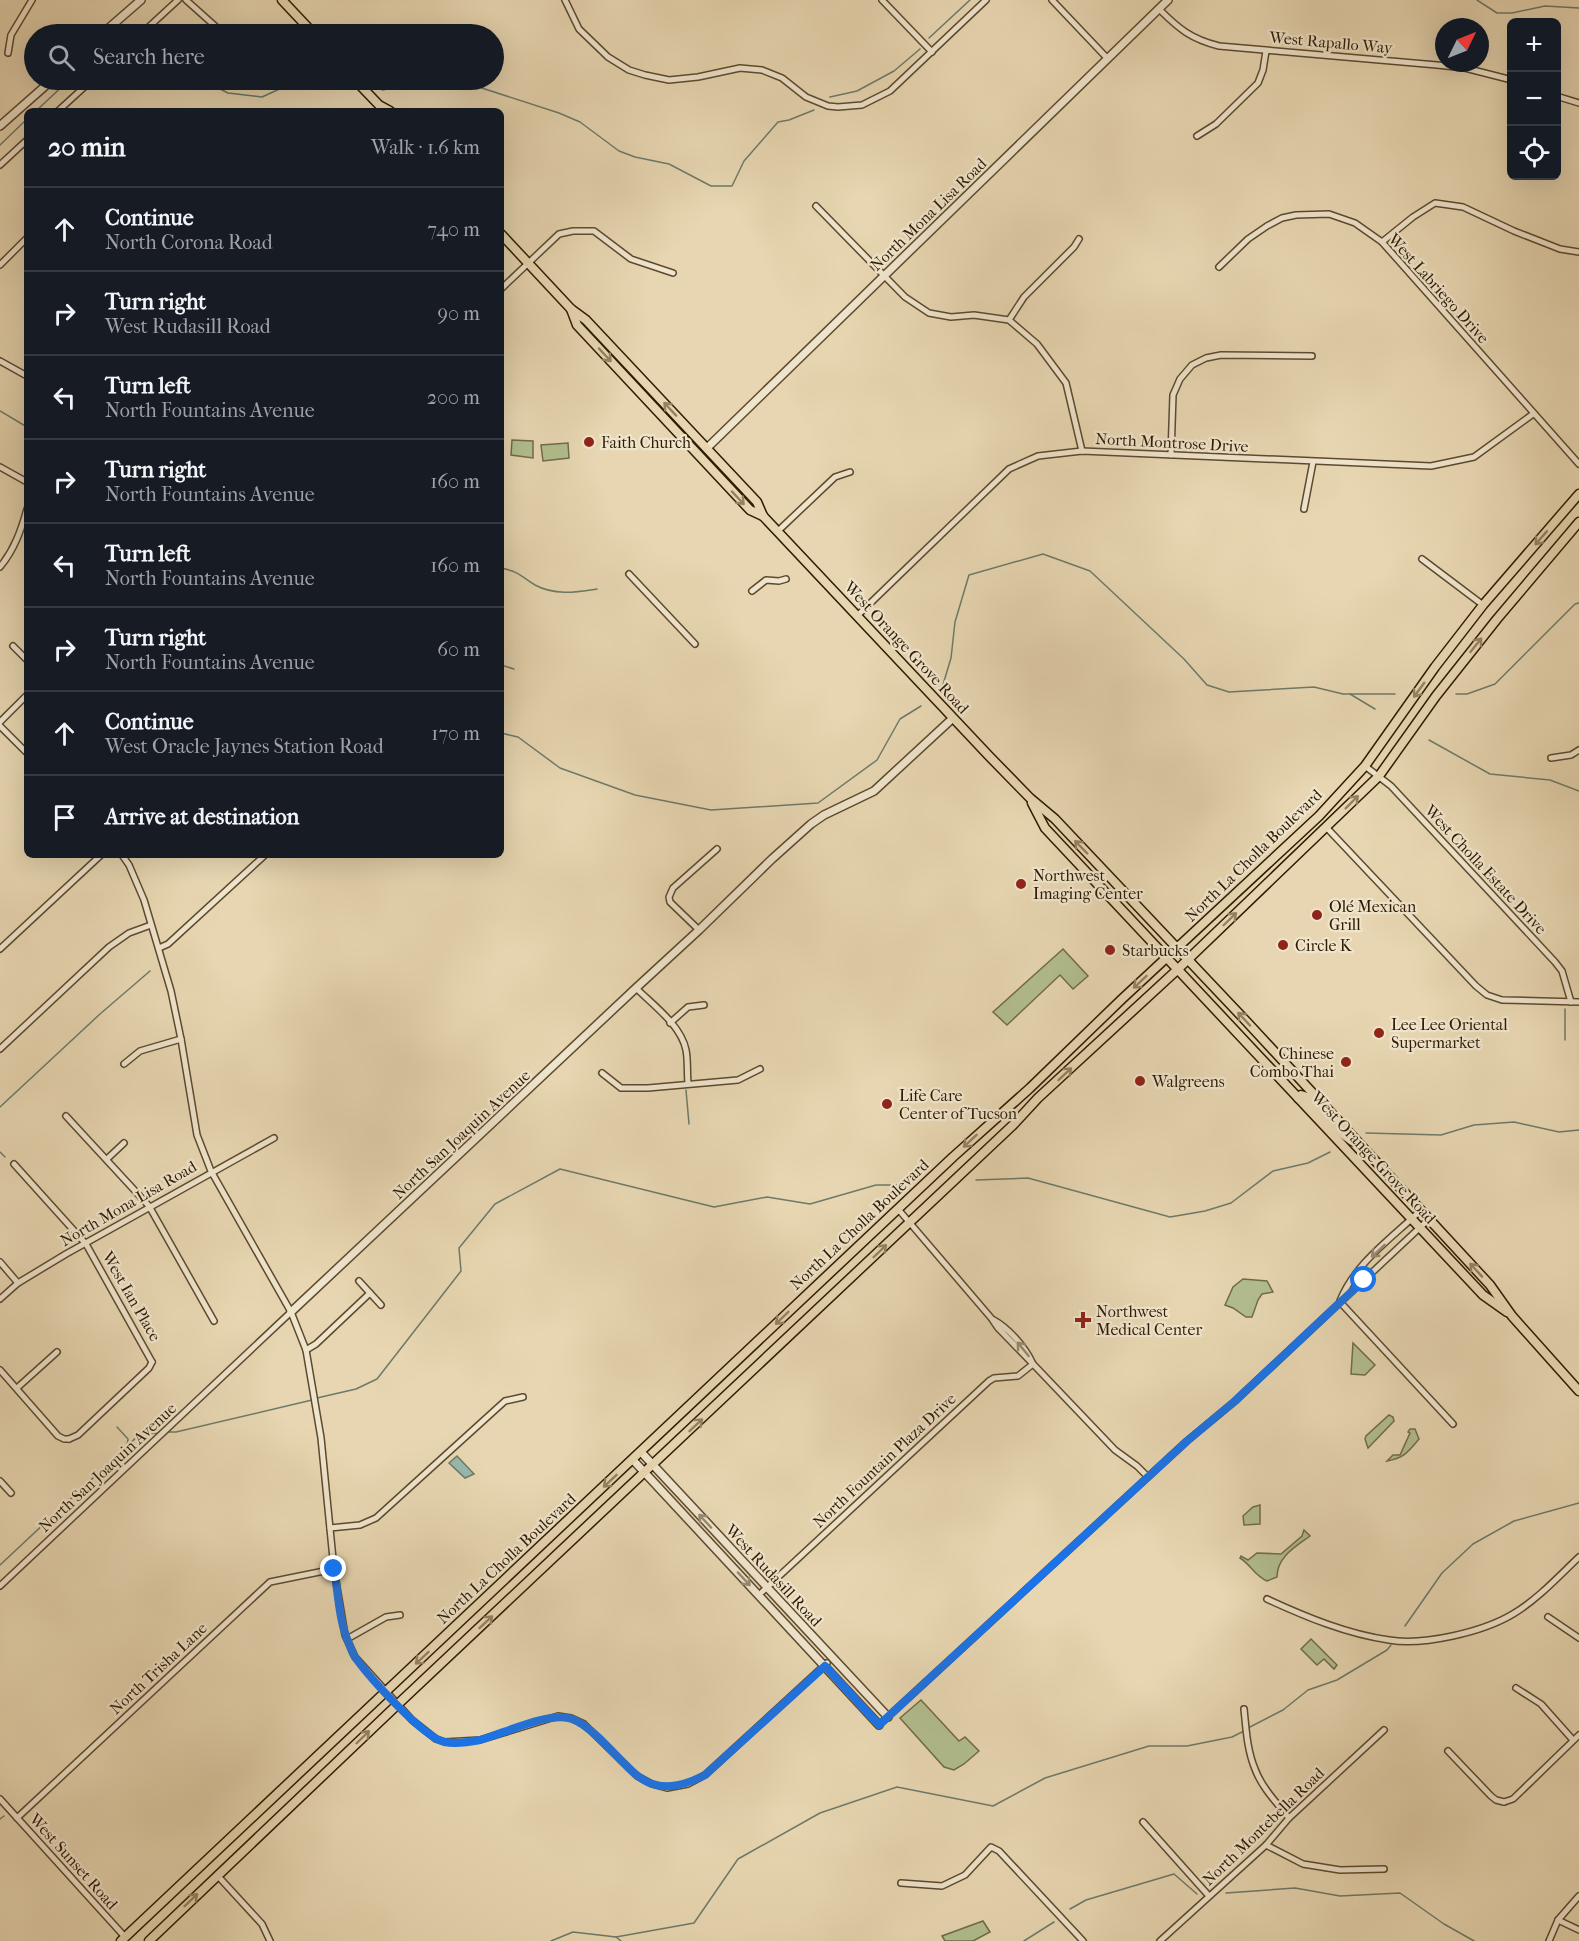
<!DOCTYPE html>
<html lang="en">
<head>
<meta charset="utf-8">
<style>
	body { margin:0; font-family:"IM FELL French Canon",serif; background:#20242c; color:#f1f3f6 }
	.controls { position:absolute; right:18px; top:18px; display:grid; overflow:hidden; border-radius:9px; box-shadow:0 6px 24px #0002 }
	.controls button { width:54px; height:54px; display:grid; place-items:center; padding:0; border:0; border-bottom:2px solid #363941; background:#171b24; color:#f1f3f6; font:30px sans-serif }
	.compass { position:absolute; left:1435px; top:18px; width:54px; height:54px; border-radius:50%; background:#171b24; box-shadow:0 6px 24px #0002; rotate:47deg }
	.stop { position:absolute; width:18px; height:18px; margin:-14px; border:4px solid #1a73e8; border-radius:50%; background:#fff }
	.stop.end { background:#1a73e8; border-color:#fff; box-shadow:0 2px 6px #0008 }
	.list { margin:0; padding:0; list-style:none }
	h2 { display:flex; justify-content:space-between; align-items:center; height:78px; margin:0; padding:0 24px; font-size:26px }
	h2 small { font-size:20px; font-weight:400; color:#9ea1a6 }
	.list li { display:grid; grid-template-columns:39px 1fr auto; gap:18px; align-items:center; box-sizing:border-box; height:84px; padding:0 24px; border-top:2px solid #363941 }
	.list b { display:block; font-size:22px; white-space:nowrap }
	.list p { margin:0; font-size:20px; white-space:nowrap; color:#9ea1a6 }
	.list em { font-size:20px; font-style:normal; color:#9ea1a6 }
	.icon { flex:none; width:33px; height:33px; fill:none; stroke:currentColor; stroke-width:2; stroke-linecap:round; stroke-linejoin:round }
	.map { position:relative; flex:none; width:1579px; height:1941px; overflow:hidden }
	.search { position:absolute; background:#171b24; box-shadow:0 6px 24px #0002; left:24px; top:24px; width:480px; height:66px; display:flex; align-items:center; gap:15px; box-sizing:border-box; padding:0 21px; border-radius:33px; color:#9ea1a6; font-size:22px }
	.panel { position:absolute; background:#171b24; box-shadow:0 6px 24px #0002; left:24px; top:108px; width:480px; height:750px; border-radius:9px }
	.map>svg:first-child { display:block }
	.green { fill:#b2be8e; stroke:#706c48; stroke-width:1.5 }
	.water { fill:#97b9ad; stroke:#6d7a69; stroke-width:1.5 }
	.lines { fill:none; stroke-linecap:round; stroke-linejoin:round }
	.stream { stroke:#6d7a69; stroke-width:1.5 }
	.minor-casing { stroke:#5c4a2e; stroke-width:8 }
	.tertiary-casing { stroke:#5c4a2e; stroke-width:10 }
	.primary-casing { stroke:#2e1b02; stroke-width:11 }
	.minor { stroke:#efe4cc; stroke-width:5 }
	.tertiary { stroke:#efe4cc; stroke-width:7 }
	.primary { stroke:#e7d6b1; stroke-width:8 }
	.oneway { stroke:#948262 }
	.oneway2 { stroke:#988a71 }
	.route { stroke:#1a73e8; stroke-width:8 }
	.poi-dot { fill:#8f2418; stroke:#efe4cc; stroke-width:2 }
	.labels { text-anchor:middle; stroke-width:4.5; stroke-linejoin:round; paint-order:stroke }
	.street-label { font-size:16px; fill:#2e1b02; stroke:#efe4cc }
	.poi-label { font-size:16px; fill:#2e1b02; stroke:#efe4cc; text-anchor:start }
</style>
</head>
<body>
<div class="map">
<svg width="1579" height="1941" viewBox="0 0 1579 1941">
	<rect width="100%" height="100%" fill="#e7d6b1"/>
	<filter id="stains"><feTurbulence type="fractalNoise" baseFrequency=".00333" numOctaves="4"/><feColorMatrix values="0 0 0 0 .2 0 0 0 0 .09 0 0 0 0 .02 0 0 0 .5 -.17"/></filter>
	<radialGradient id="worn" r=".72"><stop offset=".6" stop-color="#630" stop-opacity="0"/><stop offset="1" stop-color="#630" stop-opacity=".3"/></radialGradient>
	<g class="green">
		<path d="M512,440l21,1v17l-22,-3z"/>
		<path d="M568,443l1,15 -26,3 -2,-16z"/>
		<path d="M1063,949l25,27 -15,13 -13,-14 -53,50 -14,-13z"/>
		<path d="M1243,1279l24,2 6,11 -11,2 -4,6 -6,17h-6l-13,-9 -8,-3 8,-18z"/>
		<path d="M1353,1343l22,22 -10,10 -14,-1z"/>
		<path d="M1389,1415l4,2 1,4 -26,27 -3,-9 1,-3z"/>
		<path d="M1410,1429h5l4,10c-12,14 -15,19 -32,22l6,-6h7l10,-22 -2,-1z"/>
		<path d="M1260,1505v19l-16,1 -1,-9 10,-9z"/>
		<path d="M1304,1530l6,6c-15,11 -33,21 -33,41l-10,4c-12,-5 -16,-16 -27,-23l1,-2 7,4 9,-7 24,1 21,-18z"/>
		<path d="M1311,1639l26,26 -3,4 -10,-10 -7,6 -16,-16z"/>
		<path d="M921,1700l38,41 6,-4 14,14 -15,13 -10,6 -10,-3 -44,-49z"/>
		<path d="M983,1921l7,11 -17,9h-28l-3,-5z"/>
	</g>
	<path class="water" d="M457,1456l17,18 -9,4 -16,-15z"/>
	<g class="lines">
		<g class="stream">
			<path d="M1477,0l20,13h15l33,-7 34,2"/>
			<path d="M116,34l13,-6 9,4"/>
			<path d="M929,38l41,-38"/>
			<path d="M202,80l26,13 34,4 37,-17"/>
			<path d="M361,80l22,10 33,-10"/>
			<path d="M457,80l102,33 21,9 39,29 16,6 34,7 42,22h21l12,-25 34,-39 11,-2 25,-10"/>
			<path d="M830,97l27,-6 37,-20 26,-22"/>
			<path d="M36,111l33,-31"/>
			<path d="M0,145l27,-26"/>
			<path d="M0,411l27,16"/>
			<path d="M501,568c19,4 19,8 34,17 20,11 42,7 62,4"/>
			<path d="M501,665l13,4"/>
			<path d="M942,688l9,-30 4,-36 14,-47 74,-21 47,17 94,88 23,26 22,7 85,-5 29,7h52"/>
			<path d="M1350,694l25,15"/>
			<path d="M1456,694h11l28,-10 80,-80 4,-1"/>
			<path d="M501,733l17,4 42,31 75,27 76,15 107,-7 59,-43 23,-41 21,-13"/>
			<path d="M1429,740l61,34 60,6 29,11"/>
			<path d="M1565,1040v-31"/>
			<path d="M686,1090l3,34"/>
			<path d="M0,1107l100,-93 50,-43"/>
			<path d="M1366,1133l75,2 33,-10 40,-3 45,10 20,-2"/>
			<path d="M0,1152l5,5"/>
			<path d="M976,1180l52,-2 142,39 35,-6 26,-8 42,-32 35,-8 22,-11"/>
			<path d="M317,1398l39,-9 21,-10 84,-108 -2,-23 36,-44 65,-35 154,38 53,-10 43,7 66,-19h24"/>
			<path d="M117,1427l11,12 -1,7"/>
			<path d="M168,1432h8l136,-32"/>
			<path d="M0,1565l140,-131 20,-1"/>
			<path d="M1405,1626l37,-53 31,-29 41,-23 65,-18"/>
			<path d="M1248,1728l35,-18 25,-20 29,-10 50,-30 4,-5"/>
			<path d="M0,1819l4,-3"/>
			<path d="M1226,1893l69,-5 45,8 60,-3 44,31 30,17"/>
			<path d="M1070,1909l16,-9 88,-26 23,20"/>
			<path d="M616,1937l78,-14 44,-64 82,-46 77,-26 96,19 52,-28 104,-32h38l45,-9 12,-6"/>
			<path d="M551,1941l22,-9 43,5 5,4"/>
			<path d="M1024,1941l30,-19"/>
		</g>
		<g class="minor-casing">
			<g id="minor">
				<path d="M186,0l38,34"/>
				<path d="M565,0l14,29 29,28 21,13 16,5 24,5 29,-3 42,-9 22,2 20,8 24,19 22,9 10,1 24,-2 28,-14 96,-91"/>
				<path d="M882,0l50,52"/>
				<path d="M1052,0l55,58"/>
				<path d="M1159,9c20,20 32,30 60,37l218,19 28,3 47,12"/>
				<path d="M141,34l37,-34"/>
				<path d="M8,53l3,-18 21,-35"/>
				<path d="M1556,96l23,7"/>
				<path d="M58,111l34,-31"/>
				<path d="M1197,136l19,-12 42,-41 5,-13 3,-19"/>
				<path d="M0,165l27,-25"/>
				<path d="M816,206l89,91 24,16 22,4 23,-2 35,5 28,24 29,39 16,68"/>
				<path d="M1382,242l31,-25 22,-14 28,4 51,24 46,18 19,3"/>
				<path d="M0,265l27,-27"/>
				<path d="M1219,267l29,-28 19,-13 15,-8 14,-3 33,-1 26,9 27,19 197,222"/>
				<path d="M501,289l58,-55 14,-3h21l37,28 42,14"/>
				<path d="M1009,320l15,-23 50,-50 5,-8"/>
				<path d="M0,361l27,15"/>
				<path d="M1171,455l2,-60 7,-16 12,-14 14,-7 15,-3 91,1"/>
				<path d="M0,467l27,15"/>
				<path d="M1304,509l9,-47"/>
				<path d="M778,531l57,-54 15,-5"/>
				<path d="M1422,559l61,46"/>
				<path d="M0,567c14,-17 21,-36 27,-58"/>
				<path d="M629,574l66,70"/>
				<path d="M752,591l14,-11 13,1 7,-2"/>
				<path d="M857,616l152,-147 29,-13 44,-5 349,15 43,-9 59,-43"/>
				<path d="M13,646l14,14"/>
				<path d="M0,722l27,-27"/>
				<path d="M0,726l27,27"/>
				<path d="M1551,758l20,-3 8,-5"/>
				<path d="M1365,766l26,20 164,176 7,9 9,31"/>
				<path d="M1326,827l150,159 11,9 15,5 77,2"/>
				<path d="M122,855l7,10 15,35 27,91 10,48 16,96 14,36 80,141 15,38 15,88 13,131 11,66 10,22 57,63 24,19 9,3 35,-2 78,-24 13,2 13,6 53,52 15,8 15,4 21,-4 17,-9 122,-112"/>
				<path d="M699,930l-29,-28 -1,-5 4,-9 44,-39"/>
				<path d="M159,948l9,-4 97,-89"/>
				<path d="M0,949l101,-94"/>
				<path d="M636,988c17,17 45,37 50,62 2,10 1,22 2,33"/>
				<path d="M670,1023l18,-16 16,-2"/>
				<path d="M0,1049l109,-102 20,-14 22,-8"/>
				<path d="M124,1064l16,-13 41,-12"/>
				<path d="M602,1073l19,15h27l90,-8 22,-11"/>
				<path d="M66,1116l83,90 65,115"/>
				<path d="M107,1159l17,-16"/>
				<path d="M14,1164l72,80 66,118"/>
				<path d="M898,1209l94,110 6,9 35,36c-8,-17 -24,-36 -41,-45"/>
				<path d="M0,1262l18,21"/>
				<path d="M359,1281l22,24"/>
				<path d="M0,1299l18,-16 48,-29 208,-116"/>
				<path d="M1340,1301c15,-38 52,-63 81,-91"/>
				<path d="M1340,1302l113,122"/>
				<path d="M306,1350l10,-6 54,-51"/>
				<path d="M0,1370l58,66 6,3h5"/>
				<path d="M17,1388l40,-36"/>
				<path d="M69,1439l9,-4 71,-67 3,-6"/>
				<path d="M0,1481l11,12"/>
				<path d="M330,1528l30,-3 16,-7 129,-117 18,-4"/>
				<path d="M0,1586l291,-274"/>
				<path d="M762,1592l227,-211 5,-3 24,-2 15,-12 82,86 22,16 11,11"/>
				<path d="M1267,1599c39,18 80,35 122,41 34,6 94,-8 124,-26 25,-15 45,-37 66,-57"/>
				<path d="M1548,1617l31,21"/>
				<path d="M347,1639l39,-22 14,-2"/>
				<path d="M1516,1688l25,16 32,36"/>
				<path d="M1244,1709c2,19 3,41 11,60 7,19 22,34 34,49"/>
				<path d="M879,1725l308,-284 47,-39 195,-183"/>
				<path d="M1448,1751l43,45 5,4 8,2"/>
				<path d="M0,1799l125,138"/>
				<path d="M1504,1802l9,-3 66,-64"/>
				<path d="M17,1818l253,-236 64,-13"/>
				<path d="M1143,1822l66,74"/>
				<path d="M1266,1845l37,19 37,6 44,-1"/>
				<path d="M217,1875l45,49 8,17"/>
				<path d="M901,1883l41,3 23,-11 26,-28 8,4 84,90"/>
				<path d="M1558,1920l21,10"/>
				<path d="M1160,1941l106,-96 23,-27 95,-88"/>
				<path d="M1549,1941l9,-21 21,-24"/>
			</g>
		</g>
		<g class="tertiary-casing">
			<g id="tertiary">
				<path d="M102,34l39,-34"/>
				<path d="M0,126l52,-46"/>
				<path d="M707,448l461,-448"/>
				<path d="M291,1312l345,-324 63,-58 73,-71 39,-35 13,-9 50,-24 79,-73"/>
				<path d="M641,1452l247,265"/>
				<path d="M633,1460l246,265"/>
			</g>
		</g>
		<g class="primary-casing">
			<g id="primary">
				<path d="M282,0l32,34"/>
				<path d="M355,80l24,25 11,6"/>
				<path d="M501,234l70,75 15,11 171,182 6,14 226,240 41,42 25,21 191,202 244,264 22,31 67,75"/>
				<path d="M571,309l6,16 173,185 13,6"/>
				<path d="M1032,803l13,25 438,467 24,17"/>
				<path d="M1298,1098l3,-3 6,2 29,32 16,12"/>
				<path d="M121,1941l832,-784 77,-69 92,-89 197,-183 46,-50 70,-99 48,-62 96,-111"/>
				<path d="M149,1941l248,-236 616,-580 25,-27 139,-128 202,-194 57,-80 61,-77 82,-97"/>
			</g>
		</g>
		<use href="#minor" class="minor"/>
		<use href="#tertiary" class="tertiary"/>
		<use href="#primary" class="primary"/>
	</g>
	<defs><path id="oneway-shaft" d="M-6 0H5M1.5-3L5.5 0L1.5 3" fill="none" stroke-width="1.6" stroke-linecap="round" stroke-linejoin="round" transform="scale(1.5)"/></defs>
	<g class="oneway">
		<use href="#oneway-shaft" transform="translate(605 355) rotate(47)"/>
		<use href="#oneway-shaft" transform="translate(670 409) rotate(-133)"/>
		<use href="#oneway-shaft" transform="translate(738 498) rotate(47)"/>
		<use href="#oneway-shaft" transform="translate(1541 538) rotate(131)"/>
		<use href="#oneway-shaft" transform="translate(1476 645) rotate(-51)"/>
		<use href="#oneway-shaft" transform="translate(1419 690) rotate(126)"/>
		<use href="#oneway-shaft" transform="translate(1352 802) rotate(-45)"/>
		<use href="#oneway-shaft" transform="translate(1081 847) rotate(-134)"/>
		<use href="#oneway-shaft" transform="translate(1230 919) rotate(-44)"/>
		<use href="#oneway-shaft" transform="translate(1140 982) rotate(137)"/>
		<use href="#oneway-shaft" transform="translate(1244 1019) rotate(-133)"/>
		<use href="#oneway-shaft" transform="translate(1065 1074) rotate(-43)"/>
		<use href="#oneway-shaft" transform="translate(970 1141) rotate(137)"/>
		<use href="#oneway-shaft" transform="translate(880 1251) rotate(-44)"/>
		<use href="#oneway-shaft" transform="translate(1476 1270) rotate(-133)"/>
		<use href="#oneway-shaft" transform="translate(782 1318) rotate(136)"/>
		<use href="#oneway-shaft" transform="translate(696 1425) rotate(-43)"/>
		<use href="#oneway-shaft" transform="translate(610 1481) rotate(137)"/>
		<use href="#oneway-shaft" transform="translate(486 1622) rotate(-43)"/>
		<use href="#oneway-shaft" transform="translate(422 1658) rotate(137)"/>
		<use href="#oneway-shaft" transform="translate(363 1737) rotate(-44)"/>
		<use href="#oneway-shaft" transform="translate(191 1900) rotate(-44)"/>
	</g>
	<g class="oneway2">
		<use href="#oneway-shaft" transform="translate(1378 1251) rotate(137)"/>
		<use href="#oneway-shaft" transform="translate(1023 1349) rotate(-129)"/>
		<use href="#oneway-shaft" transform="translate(705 1521) rotate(-133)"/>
		<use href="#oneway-shaft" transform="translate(744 1579) rotate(47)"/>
	</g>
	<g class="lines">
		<path class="route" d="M334,1569c4,22 5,52 14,72 2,5 4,12 7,16 14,20 67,79 89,85 11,2 26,0 36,-2 25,-7 69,-29 92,-21 11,4 18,11 26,18 38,36 50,67 107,38l120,-109 54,59 308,-284 48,-40 129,-121"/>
	</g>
	<g class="poi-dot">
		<circle cx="589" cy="442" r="6"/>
		<circle cx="1021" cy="884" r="6"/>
		<circle cx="1317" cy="915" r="6"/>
		<circle cx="1283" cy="945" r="6"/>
		<circle cx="1110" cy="950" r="6"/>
		<circle cx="1379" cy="1033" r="6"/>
		<circle cx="1346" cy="1062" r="6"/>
		<circle cx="1140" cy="1081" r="6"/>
		<circle cx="887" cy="1104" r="6"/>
		<path d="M1080 1311h6v6h6v6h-6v6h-6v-6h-6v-6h6z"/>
	</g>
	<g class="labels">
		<g class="street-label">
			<text transform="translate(1331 42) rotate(5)" y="6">West Rapallo Way</text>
			<text transform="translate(928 214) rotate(-44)" y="6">North Mona Lisa Road</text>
			<text transform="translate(1439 288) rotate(48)" y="6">West Labriego Drive</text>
			<text transform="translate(1172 442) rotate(3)" y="6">North Montrose Drive</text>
			<text transform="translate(907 647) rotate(47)" y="6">West Orange Grove Road</text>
			<text transform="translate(1253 855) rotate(-44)" y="6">North La Cholla Boulevard</text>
			<text transform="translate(1486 869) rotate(47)" y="6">West Cholla Estate Drive</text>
			<text transform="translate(461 1134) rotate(-43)" y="6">North San Joaquin Avenue</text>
			<text transform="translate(1374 1157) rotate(47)" y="6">West Orange Grove Road</text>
			<text transform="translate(128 1203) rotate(-30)" y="6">North Mona Lisa Road</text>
			<text transform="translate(859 1224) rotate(-43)" y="6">North La Cholla Boulevard</text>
			<text transform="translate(132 1296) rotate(60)" y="6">West Ian Place</text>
			<text transform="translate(884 1460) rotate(-43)" y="6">North Fountain Plaza Drive</text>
			<text transform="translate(107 1467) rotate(-43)" y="6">North San Joaquin Avenue</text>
			<text transform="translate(506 1558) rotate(-43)" y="6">North La Cholla Boulevard</text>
			<text transform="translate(774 1575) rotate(47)" y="6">West Rudasill Road</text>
			<text transform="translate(158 1668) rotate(-43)" y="6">North Trisha Lane</text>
			<text transform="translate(1263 1826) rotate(-44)" y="6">North Montebella Road</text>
			<text transform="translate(74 1861) rotate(48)" y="6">West Sunset Road</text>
		</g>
		<g class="poi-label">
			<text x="601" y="448">Faith Church</text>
			<text x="1033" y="881">Northwest<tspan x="1033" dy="18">Imaging Center</tspan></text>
			<text x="1329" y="912">Olé Mexican<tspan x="1329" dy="18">Grill</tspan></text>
			<text x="1295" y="951">Circle K</text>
			<text x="1122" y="956">Starbucks</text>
			<text x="1391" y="1030">Lee Lee Oriental<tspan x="1391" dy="18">Supermarket</tspan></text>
			<text x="1334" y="1059" text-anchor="end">Chinese<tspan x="1334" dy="18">Combo Thai</tspan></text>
			<text x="1152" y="1087">Walgreens</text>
			<text x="899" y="1101">Life Care<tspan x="899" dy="18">Center of Tucson</tspan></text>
			<text x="1096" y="1317">Northwest<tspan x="1096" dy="18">Medical Center</tspan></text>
		</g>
	</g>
	<rect width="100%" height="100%" filter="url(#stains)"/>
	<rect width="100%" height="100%" fill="url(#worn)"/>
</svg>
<div class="controls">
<button>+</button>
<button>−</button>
<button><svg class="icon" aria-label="locate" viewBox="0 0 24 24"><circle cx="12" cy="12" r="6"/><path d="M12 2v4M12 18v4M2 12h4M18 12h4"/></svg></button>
</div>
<svg class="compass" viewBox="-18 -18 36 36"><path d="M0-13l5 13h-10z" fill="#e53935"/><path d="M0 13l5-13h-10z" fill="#9ea1a6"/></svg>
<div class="stop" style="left:1364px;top:1280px"></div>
<div class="stop end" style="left:334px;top:1569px"></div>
<div class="search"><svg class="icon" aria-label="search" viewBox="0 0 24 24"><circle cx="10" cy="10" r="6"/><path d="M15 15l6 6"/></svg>Search here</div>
<section class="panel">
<h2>20 min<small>Walk · 1.6 km</small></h2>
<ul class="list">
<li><svg class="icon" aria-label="ahead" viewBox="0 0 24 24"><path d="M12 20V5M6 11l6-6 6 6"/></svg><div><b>Continue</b><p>North Corona Road</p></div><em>740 m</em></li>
<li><svg class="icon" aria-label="right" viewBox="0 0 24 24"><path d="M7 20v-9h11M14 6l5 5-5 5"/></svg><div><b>Turn right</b><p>West Rudasill Road</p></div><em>90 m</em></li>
<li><svg class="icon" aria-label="left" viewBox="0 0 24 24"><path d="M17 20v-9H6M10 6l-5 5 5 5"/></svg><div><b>Turn left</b><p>North Fountains Avenue</p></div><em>200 m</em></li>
<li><svg class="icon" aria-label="right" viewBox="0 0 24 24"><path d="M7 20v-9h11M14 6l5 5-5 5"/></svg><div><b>Turn right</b><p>North Fountains Avenue</p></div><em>160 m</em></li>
<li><svg class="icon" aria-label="left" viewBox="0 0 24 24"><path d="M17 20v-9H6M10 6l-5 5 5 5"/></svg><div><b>Turn left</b><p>North Fountains Avenue</p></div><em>160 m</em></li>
<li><svg class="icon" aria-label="right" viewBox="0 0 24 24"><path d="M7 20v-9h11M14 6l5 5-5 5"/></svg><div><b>Turn right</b><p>North Fountains Avenue</p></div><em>60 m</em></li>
<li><svg class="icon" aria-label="ahead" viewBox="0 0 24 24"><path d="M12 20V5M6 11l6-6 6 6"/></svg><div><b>Continue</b><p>West Oracle Jaynes Station Road</p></div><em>170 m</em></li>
<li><svg class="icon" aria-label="arrive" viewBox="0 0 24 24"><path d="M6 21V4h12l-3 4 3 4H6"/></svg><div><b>Arrive at destination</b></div></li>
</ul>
</section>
</div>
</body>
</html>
